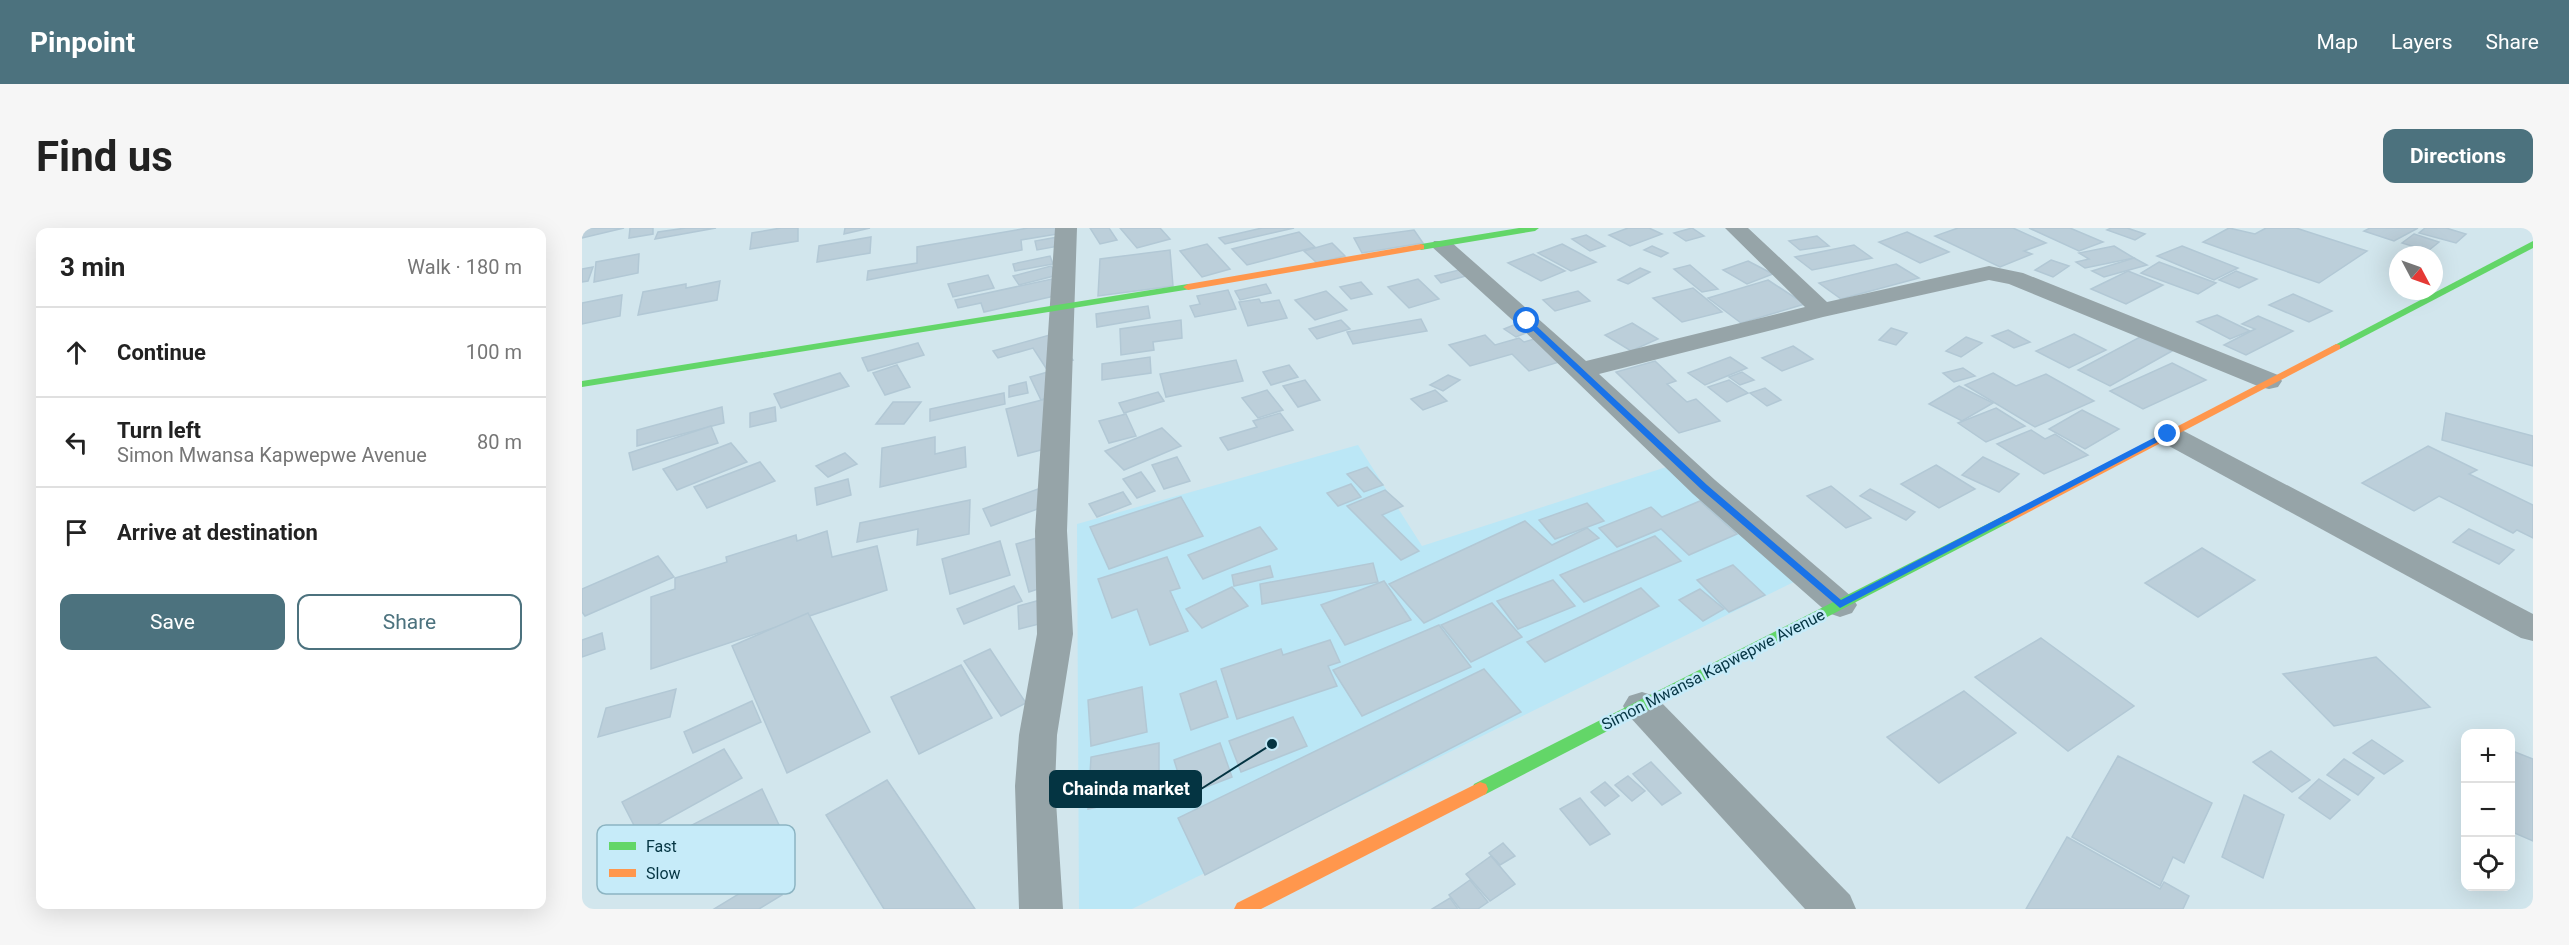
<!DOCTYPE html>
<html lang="en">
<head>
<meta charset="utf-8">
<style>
	body { margin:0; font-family:Roboto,sans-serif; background:#f6f6f6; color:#222 }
	.controls { position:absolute; right:18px; bottom:18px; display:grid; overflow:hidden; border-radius:12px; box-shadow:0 6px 24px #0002 }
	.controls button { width:54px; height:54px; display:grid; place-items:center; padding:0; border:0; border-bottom:2px solid #e0e0e0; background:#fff; color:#222; font:30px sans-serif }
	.compass { position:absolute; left:1807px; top:18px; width:54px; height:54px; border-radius:50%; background:#fff; box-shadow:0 6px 24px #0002; rotate:131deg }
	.stop { position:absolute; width:18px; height:18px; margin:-14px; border:4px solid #1a73e8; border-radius:50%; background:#fff }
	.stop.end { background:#1a73e8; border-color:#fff; box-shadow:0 2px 6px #0008 }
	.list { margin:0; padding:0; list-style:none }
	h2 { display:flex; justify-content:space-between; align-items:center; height:78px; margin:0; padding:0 24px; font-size:26px }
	h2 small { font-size:20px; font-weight:400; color:#767676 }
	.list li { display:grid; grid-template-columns:39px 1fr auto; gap:18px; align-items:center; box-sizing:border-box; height:90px; padding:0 24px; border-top:2px solid #e0e0e0 }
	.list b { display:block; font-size:22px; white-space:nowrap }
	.list p { margin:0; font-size:20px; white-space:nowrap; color:#767676 }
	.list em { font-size:20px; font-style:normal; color:#767676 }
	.actions { display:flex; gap:12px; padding:18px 24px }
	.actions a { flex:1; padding:14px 0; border:2px solid #4c727e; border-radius:12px; text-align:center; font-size:21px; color:#4c727e }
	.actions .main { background:#4c727e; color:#fff }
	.icon { flex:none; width:33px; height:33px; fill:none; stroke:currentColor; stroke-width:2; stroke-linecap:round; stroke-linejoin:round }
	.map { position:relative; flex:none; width:1951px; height:681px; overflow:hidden; border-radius:12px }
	header { display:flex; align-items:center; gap:36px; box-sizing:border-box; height:84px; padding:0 30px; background:#4c727e; color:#fff }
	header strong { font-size:28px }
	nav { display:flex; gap:33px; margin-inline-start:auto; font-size:21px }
	.intro { display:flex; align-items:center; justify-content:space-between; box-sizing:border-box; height:144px; padding:0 36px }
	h1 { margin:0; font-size:42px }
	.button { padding:15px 27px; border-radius:12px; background:#4c727e; color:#fff; font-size:21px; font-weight:700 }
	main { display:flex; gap:36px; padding:0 36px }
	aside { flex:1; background:#fff; border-radius:12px; box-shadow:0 6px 24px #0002 }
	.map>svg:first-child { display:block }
	.built { fill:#bbe7f6 }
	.building { fill:#bccfda; stroke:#b2c8d5; stroke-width:1.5 }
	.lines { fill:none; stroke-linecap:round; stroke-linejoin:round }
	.street { fill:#96a4a8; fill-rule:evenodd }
	.fast { fill:#63d668; fill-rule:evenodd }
	.slow { fill:#ff974d; fill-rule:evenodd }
	.route { fill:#1a73e8 }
	.labels { text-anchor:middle; stroke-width:5; stroke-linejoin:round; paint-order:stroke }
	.street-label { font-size:16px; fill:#043442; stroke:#c6ebf9 }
	.key { fill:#c6ebf9; stroke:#8cb4c2; stroke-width:1.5 }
	.key-label { font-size:16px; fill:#043442 }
	.leader { fill:none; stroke:#043442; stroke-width:2 }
	.callout-dot { fill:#043442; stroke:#c6ebf9; stroke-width:2 }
	.callout { fill:#043442; stroke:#043442; stroke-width:2 }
	.callout-label { font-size:18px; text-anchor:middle; font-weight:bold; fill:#fff }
</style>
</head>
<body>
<header>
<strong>Pinpoint</strong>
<nav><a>Map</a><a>Layers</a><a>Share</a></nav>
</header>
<div class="intro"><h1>Find us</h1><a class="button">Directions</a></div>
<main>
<aside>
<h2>3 min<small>Walk · 180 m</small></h2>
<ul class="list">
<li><svg class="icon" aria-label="ahead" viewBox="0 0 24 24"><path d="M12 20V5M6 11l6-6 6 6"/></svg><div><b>Continue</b></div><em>100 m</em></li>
<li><svg class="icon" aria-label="left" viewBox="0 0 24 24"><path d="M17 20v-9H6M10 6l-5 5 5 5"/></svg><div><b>Turn left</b><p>Simon Mwansa Kapwepwe Avenue</p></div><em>80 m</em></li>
<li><svg class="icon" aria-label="arrive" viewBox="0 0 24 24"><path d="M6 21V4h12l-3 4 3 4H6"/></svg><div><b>Arrive at destination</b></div></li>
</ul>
<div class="actions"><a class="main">Save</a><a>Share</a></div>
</aside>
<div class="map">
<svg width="1951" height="681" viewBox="0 0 1951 681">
	<rect width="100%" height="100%" fill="#d2e6ed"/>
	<path class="built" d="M776,217l64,101 263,-85 117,117 -670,331h-53l-2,-385z"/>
	<g class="building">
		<path d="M0,0h42l-42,10z"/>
		<path d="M48,0h23v6l-24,4z"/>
		<path d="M104,0h30l-61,11 3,-7z"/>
		<path d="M199,0h17v13l-48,8 2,-16z"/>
		<path d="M263,0h25l-26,6z"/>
		<path d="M446,0h35l1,5 -43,7 1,10 -155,30 1,-9 49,-8v-16z"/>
		<path d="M508,0h19l8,12 -17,4z"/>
		<path d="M538,0h40l10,11 -33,9z"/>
		<path d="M680,0h32l-69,16 -6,-6z"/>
		<path d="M1046,0h21l13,6 -32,12 -21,-11z"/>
		<path d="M1110,0l12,8 -18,5 -12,-8z"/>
		<path d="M1376,0h55l33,15 -22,8 8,3 -32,13 -65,-31z"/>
		<path d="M1447,0h41l33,14 -24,9z"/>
		<path d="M1529,0h16l18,6 -10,6 -28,-10z"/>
		<path d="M1647,0l26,6 11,-6h30l71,23 -48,32 -116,-41z"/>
		<path d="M1788,0h48l-24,13 -30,-10z"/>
		<path d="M1843,0h21l20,6 -10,9 -37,-10z"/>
		<path d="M832,2l9,13 -61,10 -8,-15z"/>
		<path d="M717,4l16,15 -68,18 -15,-16z"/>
		<path d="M1325,4l42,20 -29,11 -41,-21z"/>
		<path d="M1832,6l25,8 -11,9 -26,-8z"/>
		<path d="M1004,7l19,11 -15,5 -18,-12z"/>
		<path d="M1235,8l12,10 -29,4 -11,-9z"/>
		<path d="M289,9l-1,16 -53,9 2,-16z"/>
		<path d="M476,9l1,9 -22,4 -2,-9z"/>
		<path d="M750,15l13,13 -28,7 -13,-12z"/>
		<path d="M625,16l23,25 -28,8 -22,-26z"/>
		<path d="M980,16l34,18 -25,9 -33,-18z"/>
		<path d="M1272,17l18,13 -60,12 -17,-13z"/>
		<path d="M1070,18l16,7 -7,4 -17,-7z"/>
		<path d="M1532,18l20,12 -49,10 -9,-6 13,-3 -10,-6z"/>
		<path d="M1600,18l56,22 -24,12 -57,-24z"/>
		<path d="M588,22l3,36 -75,10 2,-37z"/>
		<path d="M57,26l-1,19 -44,9 2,-20z"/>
		<path d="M951,26l32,17 -24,10 -33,-18z"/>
		<path d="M468,28l3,8 -38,7 -2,-7z"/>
		<path d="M1552,30l13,7 -43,12 -12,-6z"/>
		<path d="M1469,32l18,6 -16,11 -18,-7z"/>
		<path d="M1166,33l25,13 -26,10 -24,-14z"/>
		<path d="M1577,34l57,21 -18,11 -57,-21z"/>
		<path d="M1314,36l23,14 -78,21 -22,-16z"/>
		<path d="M1108,37l28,24 -16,3 -28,-23z"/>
		<path d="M469,38l7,9 -39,10 -6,-9z"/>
		<path d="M11,39l-5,14 -6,1v-13z"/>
		<path d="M1058,40l10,4 -22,12 -10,-4z"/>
		<path d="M877,42l7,6 -25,7 -6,-7z"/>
		<path d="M1546,43l35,14 -37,19 -35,-15z"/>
		<path d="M1654,43l21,8 -18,9 -20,-8z"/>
		<path d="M406,47l6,13 -41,9 -5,-13z"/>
		<path d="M470,51l7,16 -75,17 -3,-9 -23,5 -3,-8z"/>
		<path d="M836,51l21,20 -30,9 -21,-21z"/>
		<path d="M1186,52l37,24 -64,19 -33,-25z"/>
		<path d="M138,53l-3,19 -79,15 5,-23 43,-8v4z"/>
		<path d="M779,54l11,12 -21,5 -11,-12z"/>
		<path d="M684,56l5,9 -31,7 -5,-9z"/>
		<path d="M1111,60l29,24 -40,10 -29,-24z"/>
		<path d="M646,62l8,19 -41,8 -5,-11 10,-2 -3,-8z"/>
		<path d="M744,63l21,19 -32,10 -20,-20z"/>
		<path d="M996,63l12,10 -35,10 -12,-11z"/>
		<path d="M1711,66l39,17 -23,11 -40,-17z"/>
		<path d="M40,67l-2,21 -38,8v-21z"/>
		<path d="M677,71l2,4 18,-3 8,18 -39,8 -9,-24z"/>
		<path d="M566,78l2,12 -53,9 -1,-13z"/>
		<path d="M1635,87l33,16 -20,8 -33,-17z"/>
		<path d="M1676,88l35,15 -47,24 -22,-10 31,-16 -13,-5z"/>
		<path d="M839,91l6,12 -74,13 -6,-12z"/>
		<path d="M599,92l1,18 -29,4 1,8 -33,5 -1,-26z"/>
		<path d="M759,92l9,9 -33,10 -8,-10z"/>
		<path d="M939,94l12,8 -17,7 -12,-8z"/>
		<path d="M1050,95l26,16 -27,12 -26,-16z"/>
		<path d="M1309,100l16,5 -11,12 -17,-5z"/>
		<path d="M1426,102l22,12 -16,6 -22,-12z"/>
		<path d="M471,106l20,26 -27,8 -13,-20 -35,10 -5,-7z"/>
		<path d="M1492,106l32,16 -37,18 -33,-17z"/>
		<path d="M903,107l10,10 24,-7 5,4 17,-5 25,23 -37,11 -17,-17 -42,12 -21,-21z"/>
		<path d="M1384,109l16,6 -21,14 -15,-6z"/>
		<path d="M1558,109l32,14 -62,35 -32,-16z"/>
		<path d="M336,115l6,12 -56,16 -6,-13z"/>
		<path d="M1211,118l20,13 -31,12 -20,-13z"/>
		<path d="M568,129l1,16 -49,7v-16z"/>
		<path d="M1148,129l17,11 -42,17 -17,-12z"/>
		<path d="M654,132l7,21 -77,16 -6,-23z"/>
		<path d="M1073,133l21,20 -9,3 20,18 9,-3 24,22 -41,12 -63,-61z"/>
		<path d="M1590,135l34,17 -63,29 -33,-18z"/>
		<path d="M315,137l13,22 -25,8 -12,-22z"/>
		<path d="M707,137l9,12 -27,8 -8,-13z"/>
		<path d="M1381,140l12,8 -21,6 -11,-9z"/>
		<path d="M473,142l12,22 -26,8 -11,-23z"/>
		<path d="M1160,144l12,8 -14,5 -11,-8z"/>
		<path d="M258,145l9,13 -68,22 -7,-14z"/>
		<path d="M1411,145l23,13 30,-12 48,27 -59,26 -70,-42z"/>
		<path d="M866,147l12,5 -17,11 -13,-6z"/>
		<path d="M723,152l15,20 -22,7 -15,-21z"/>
		<path d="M1147,152l19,13 -21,9 -19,-15z"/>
		<path d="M444,154l2,11 -19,4v-11z"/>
		<path d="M1377,158l34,17 -31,18 -33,-17z"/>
		<path d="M1183,160l16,12 -14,6 -17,-13z"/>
		<path d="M685,162l16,20 -25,8 -16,-20z"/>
		<path d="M853,162l12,11 -24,9 -12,-11z"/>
		<path d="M576,164l6,9 -40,12 -5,-10z"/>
		<path d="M422,165l1,11 -75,17v-12z"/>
		<path d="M472,169l14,46 -50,13 -12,-47z"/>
		<path d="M311,174h28l-17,22h-28z"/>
		<path d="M140,179l2,16 -87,23v-16z"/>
		<path d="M193,179l1,14 -26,6v-14z"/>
		<path d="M1414,180l29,18 -39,16 -28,-19z"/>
		<path d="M1500,182l37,19 -34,20 -36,-20z"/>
		<path d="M698,185l13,17 -65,20 -8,-12 37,-11 -4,-6z"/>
		<path d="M1864,185l87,23v30l-91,-26z"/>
		<path d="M544,186l10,22 -27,7 -10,-22z"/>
		<path d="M129,198l7,17 -85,27 -4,-17z"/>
		<path d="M580,200l19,18 -57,24 -19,-19z"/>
		<path d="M1449,202l14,9 10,-5 33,21 -44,19 -47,-30z"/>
		<path d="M353,209v17l30,-7 1,20 -86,20 2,-39z"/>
		<path d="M149,215l16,19 -70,28 -14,-21z"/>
		<path d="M1846,218l49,24 -8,4 64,31v33l-16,-8 -4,3 -74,-37 -25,15 -52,-28z"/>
		<path d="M263,225l12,11 -29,13 -12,-11z"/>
		<path d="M595,229l13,24 -26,8 -12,-24z"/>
		<path d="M1401,229l36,17 -20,18 -37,-17z"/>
		<path d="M178,234l15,19 -68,27 -13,-21z"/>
		<path d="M1354,237l39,24 -36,19 -38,-24z"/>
		<path d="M785,239l16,18 -19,7 -17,-18z"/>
		<path d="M559,244l14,19 -18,7 -14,-19z"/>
		<path d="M266,251l3,16 -34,10 -2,-17z"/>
		<path d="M470,256l10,16 -71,26 -8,-17z"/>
		<path d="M769,256l10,13 -23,9 -11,-13z"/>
		<path d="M1249,258l40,32 -25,10 -39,-32z"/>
		<path d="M1288,261l45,23 -9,8 -46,-24z"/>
		<path d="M803,262l18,16 -21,9 37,36 -18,9 -54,-54z"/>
		<path d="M541,264l8,12 -34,13 -8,-13z"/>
		<path d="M599,269l22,39 -94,33 -19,-42z"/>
		<path d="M388,272l-1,34 -52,11 1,-16 -61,13 3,-19z"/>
		<path d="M1118,273l37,33 -48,21 -28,-26 -44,18 -18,-19 52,-21 11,10z"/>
		<path d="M1005,275l17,18 -49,18 -16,-19z"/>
		<path d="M943,293l27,24 35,-17 12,10 -175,85 -35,-39z"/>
		<path d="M678,299l17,22 -74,30 -15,-24z"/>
		<path d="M1887,301l45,21 -15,14 -46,-22z"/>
		<path d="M245,303l5,26 45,-11 10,44 -236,79v-72l24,-8v-11l52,-16 -1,-5 70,-22 1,6z"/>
		<path d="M472,305l14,46 -39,13 -13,-48z"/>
		<path d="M1073,308l26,25 -97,41 -24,-27z"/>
		<path d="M418,313l10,34 -60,19 -8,-35z"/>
		<path d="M1620,320l53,32 -57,37 -53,-34z"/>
		<path d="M76,328l16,21 -89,39 -3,-4v-23z"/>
		<path d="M585,329l13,31 -10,3 18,40 -38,14 -13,-36 -25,9 -14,-39z"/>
		<path d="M791,335l5,19 -116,22 -2,-20z"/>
		<path d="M1151,337l32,30 -36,17 -32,-32z"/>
		<path d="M688,338l3,11 -39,9 -2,-11z"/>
		<path d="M971,352l22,26 -57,23 -21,-28z"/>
		<path d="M802,353l27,39 -66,25 -24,-40z"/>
		<path d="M432,358l8,15 -58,23 -7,-15z"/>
		<path d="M650,359l16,19 -46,22 -16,-19z"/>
		<path d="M1059,360l18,18 -114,56 -18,-20z"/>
		<path d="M1118,361l24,20 -21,12 -24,-21z"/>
		<path d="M462,371l3,23 -28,7 -1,-23z"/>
		<path d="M910,375l30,34 -51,25 -30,-37z"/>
		<path d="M226,385l62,119 -83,41 -55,-127z"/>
		<path d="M857,397l32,42 -109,49 -29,-46z"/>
		<path d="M20,405l3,16 -23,8v-17z"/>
		<path d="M1459,410l93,68 -66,45 -93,-74z"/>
		<path d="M748,412l10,22 -12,4 9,20 -100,33 -16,-50 60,-20 2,6z"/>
		<path d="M408,421l36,54 -25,13 -37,-55z"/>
		<path d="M1794,429l54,50 -96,19 -51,-52z"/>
		<path d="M379,437l31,53 -73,36 -28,-57z"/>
		<path d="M902,441l37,43 -316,163 -27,-57z"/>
		<path d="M634,453l12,36 -37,13 -11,-36z"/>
		<path d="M560,459l5,45 -56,14 -3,-46z"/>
		<path d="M94,461l-6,28 -72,20 8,-29z"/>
		<path d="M1382,463l52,42 -77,50 -52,-46z"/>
		<path d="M170,473l9,21 -68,31 -9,-21z"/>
		<path d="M711,489l14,29 -66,26 -12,-31z"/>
		<path d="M1790,512l31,21 -19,13 -31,-21z"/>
		<path d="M577,515v51l-71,15 3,-52z"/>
		<path d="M638,515l12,34 -47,18 -11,-35z"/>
		<path d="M142,521l18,29 -103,57 -17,-33z"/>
		<path d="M1928,522l23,9v82l-23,-10z"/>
		<path d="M1689,523l39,29 -18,12 -39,-30z"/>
		<path d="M1536,528l94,47 -28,60 -11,-6 -13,29 -88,-49z"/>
		<path d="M1762,531l30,19 -16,17 -31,-20z"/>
		<path d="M1069,534l30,31 -19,12 -29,-31z"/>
		<path d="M1046,548l17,15 -13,10 -17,-16z"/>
		<path d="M1737,551l31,21 -20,19 -31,-21z"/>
		<path d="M305,552l88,129h-91l-58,-94z"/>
		<path d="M1023,554l14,14 -14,10 -14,-14z"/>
		<path d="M180,561l17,36 -108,58 -14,-40z"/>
		<path d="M1662,567l40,20 -21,63 -41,-21z"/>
		<path d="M998,570l30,36 -20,11 -30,-36z"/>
		<path d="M1485,609l93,52 4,-7 25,14 -6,13h-157z"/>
		<path d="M921,615l12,13 -15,9 -11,-12z"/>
		<path d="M909,628l24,28 -25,17 -24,-27z"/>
		<path d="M188,647l12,20 -23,14h-45z"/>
		<path d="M888,652l18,22 -10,7h-18l-11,-14z"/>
		<path d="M868,670l8,11h-26z"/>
	</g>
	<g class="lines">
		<g class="street">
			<path d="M473,0h22l-10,303 6,103 -16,101 -2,51 8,123h-44l-4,-123 4,-51 18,-101 -2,-103z"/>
			<path d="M1143,0h23l79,74 162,-36 34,7 255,102 4,6 -4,6 -9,2 -9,-2 -251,-103 -20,-4 -166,37 -224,57 116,106 137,117 5,8 -5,8 -12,4 -12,-4 -135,-119 -174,-168 -88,-80 3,-5h16l136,120 219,-54z"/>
			<path d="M1586,197l10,3 355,186v27l-12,-3 -363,-198 -4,-6 4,-6z"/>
			<path d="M1060,464l13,4 195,199 6,14h-51l-176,-193 -6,-10 6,-10z"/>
		</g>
		<g class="fast">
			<path d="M937,0h20l-4,3 -114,19 -4,-3 4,-3z"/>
			<path d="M1951,13v7l-193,101h-8l-1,-2z"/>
			<path d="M606,56l3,1v4l-609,98v-6z"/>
			<path d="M1423,287l6,4 -1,3 -524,272 -6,2 -6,-2 -2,-5 2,-5z"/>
		</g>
		<g class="slow">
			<path d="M839,16l3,1v4l-236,41 -5,-3 5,-3z"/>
			<path d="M1754,116l4,1v4l-330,173 -5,1 -6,-4z"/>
			<path d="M898,554l6,2 2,5 -2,5 -225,115h-27l3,-6z"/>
		</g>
	</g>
	<path class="route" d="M943,92h5l177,165 134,115 324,-168 8,2 -333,174 -139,-119 -176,-166z"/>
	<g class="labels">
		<g class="street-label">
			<text transform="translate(1131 441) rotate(-27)" y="6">Simon Mwansa Kapwepwe Avenue</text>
		</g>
	</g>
	<rect x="15" y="597" width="198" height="69" rx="9" class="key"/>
	<rect x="27" y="614" width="27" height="8" fill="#63d668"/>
	<rect x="27" y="641" width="27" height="8" fill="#ff974d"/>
	<g class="key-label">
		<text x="64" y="624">Fast</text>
		<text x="64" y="651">Slow</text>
	</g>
	<path class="leader" d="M690 516L619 561"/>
	<circle class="callout-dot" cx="690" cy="516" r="6"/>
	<rect class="callout" x="468" y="543" width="151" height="36" rx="6"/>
	<g class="callout-label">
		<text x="544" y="567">Chainda market</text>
	</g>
</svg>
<div class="controls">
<button>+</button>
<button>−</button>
<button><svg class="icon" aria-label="locate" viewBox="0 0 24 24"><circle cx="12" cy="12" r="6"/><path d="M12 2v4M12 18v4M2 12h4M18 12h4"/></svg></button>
</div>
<svg class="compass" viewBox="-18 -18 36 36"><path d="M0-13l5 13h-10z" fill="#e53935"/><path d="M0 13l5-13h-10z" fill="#767676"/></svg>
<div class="stop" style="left:945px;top:93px"></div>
<div class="stop end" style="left:1586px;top:206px"></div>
</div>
</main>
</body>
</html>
